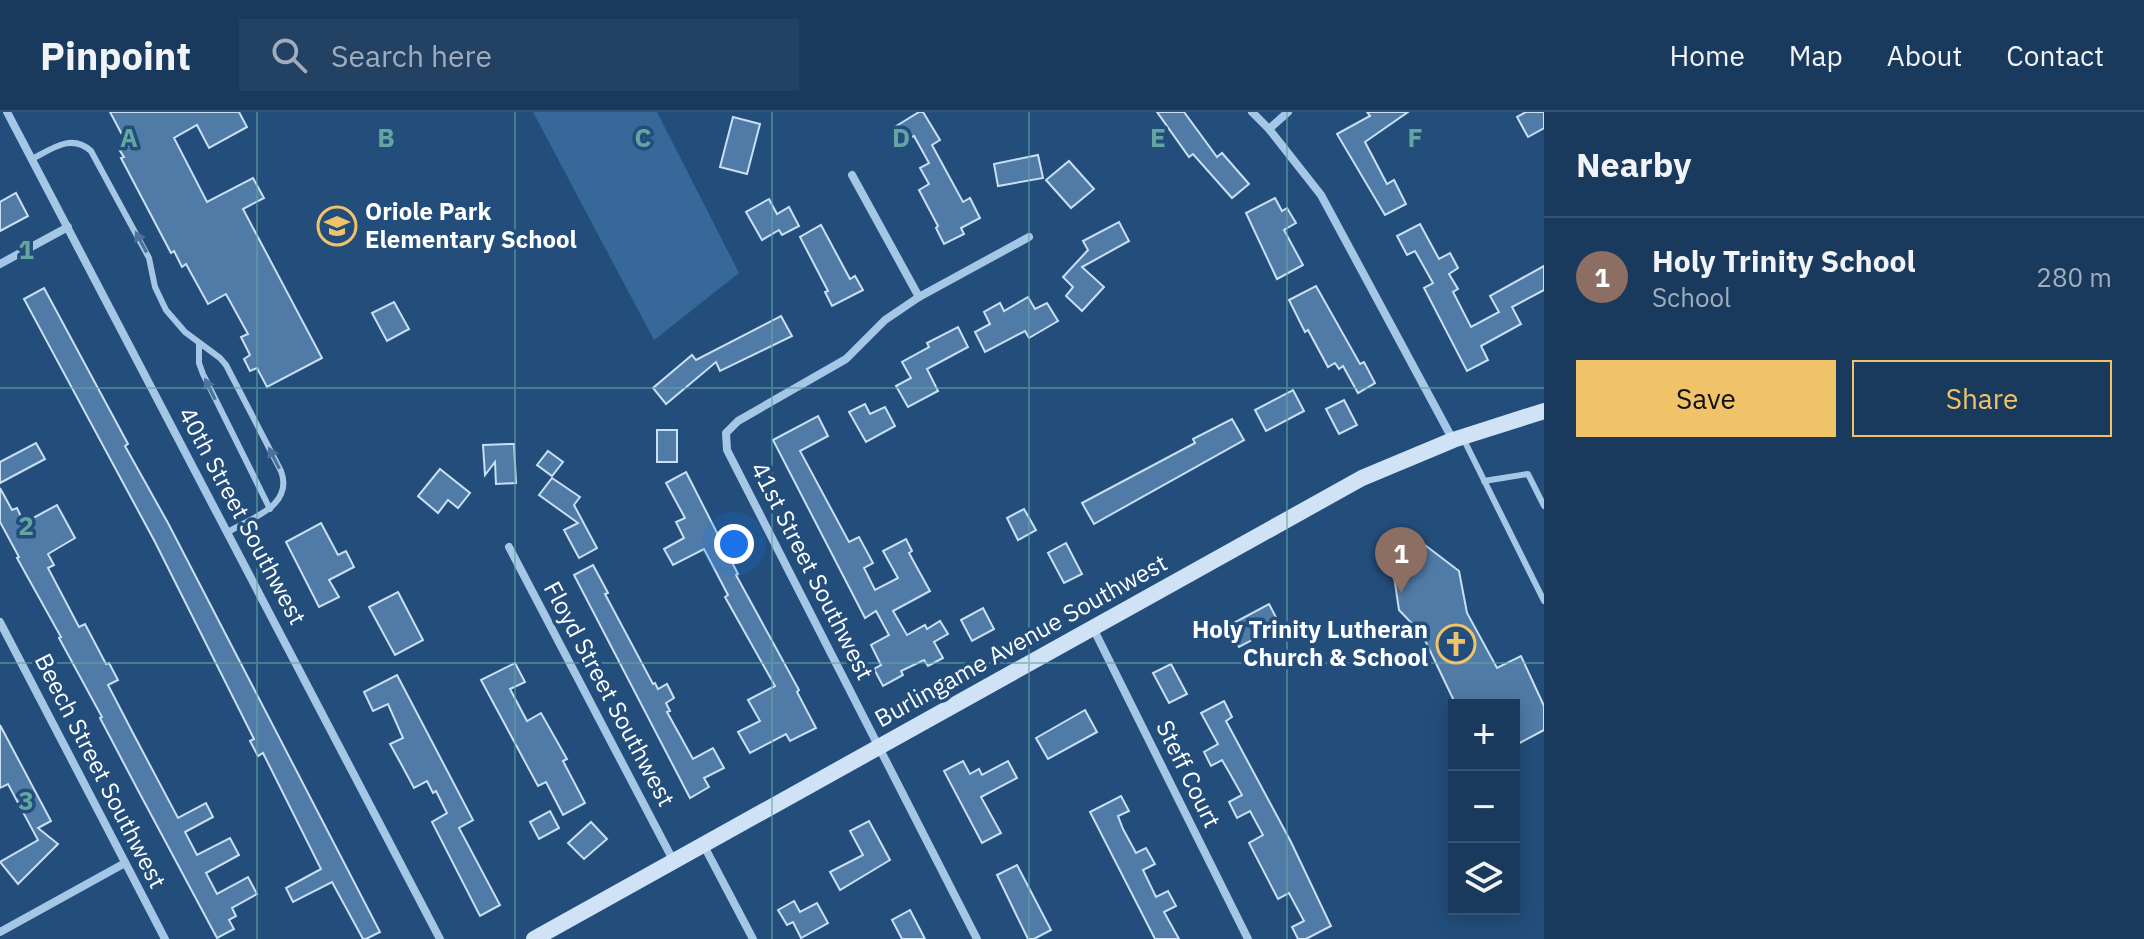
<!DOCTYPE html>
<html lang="en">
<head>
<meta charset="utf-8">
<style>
	body { margin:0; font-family:"IBM Plex Sans",sans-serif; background:#234163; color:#f1f3f6 }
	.controls { position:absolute; right:24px; bottom:24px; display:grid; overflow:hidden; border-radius:0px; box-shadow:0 4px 20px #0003 }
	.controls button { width:72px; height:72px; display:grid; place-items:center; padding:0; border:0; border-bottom:2px solid #385472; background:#1a3a5d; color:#f1f3f6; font:40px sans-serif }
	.you { position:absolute; left:734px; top:432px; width:28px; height:28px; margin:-20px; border:6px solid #fff; border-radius:50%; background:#1a73e8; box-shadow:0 0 0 12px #1a73e833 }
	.badge { display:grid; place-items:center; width:52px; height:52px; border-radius:50%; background:#f1c369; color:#fff; font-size:26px; font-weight:700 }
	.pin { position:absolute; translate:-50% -66px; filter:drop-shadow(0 2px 4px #0008) }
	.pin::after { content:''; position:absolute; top:42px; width:28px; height:24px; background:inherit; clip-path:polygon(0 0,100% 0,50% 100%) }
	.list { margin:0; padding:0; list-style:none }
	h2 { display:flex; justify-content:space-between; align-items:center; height:104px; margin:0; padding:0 32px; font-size:34px }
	h2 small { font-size:26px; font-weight:400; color:#9fadbc }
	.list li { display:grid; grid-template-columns:52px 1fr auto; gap:24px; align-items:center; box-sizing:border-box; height:120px; padding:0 32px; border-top:2px solid #385472 }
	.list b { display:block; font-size:30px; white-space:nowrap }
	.list p { margin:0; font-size:26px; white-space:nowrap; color:#9fadbc }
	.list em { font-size:26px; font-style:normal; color:#9fadbc }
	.actions { display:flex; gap:16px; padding:24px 32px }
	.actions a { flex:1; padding:18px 0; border:2px solid #f1c369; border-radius:0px; text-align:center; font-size:28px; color:#f1c369 }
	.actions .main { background:#f1c369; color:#111 }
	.icon { flex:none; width:44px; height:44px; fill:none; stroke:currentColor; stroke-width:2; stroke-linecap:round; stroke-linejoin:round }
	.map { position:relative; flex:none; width:1544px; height:827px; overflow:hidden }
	header { display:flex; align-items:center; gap:48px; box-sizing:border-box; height:112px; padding:0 40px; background:#1a3a5d; border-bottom:2px solid #385472 }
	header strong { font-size:38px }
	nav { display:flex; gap:44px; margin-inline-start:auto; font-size:28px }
	.search { width:560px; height:72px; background:#234163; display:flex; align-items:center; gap:20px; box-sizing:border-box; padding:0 28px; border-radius:0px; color:#9fadbc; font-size:30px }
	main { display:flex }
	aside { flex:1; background:#1a3a5d }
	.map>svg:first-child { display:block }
	.green { fill:#36689a }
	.building { fill:#507ba7; stroke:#c9dff4; stroke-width:2 }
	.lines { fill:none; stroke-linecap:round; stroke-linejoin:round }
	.lane { stroke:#a6c6e5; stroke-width:6 }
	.street { stroke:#a6c6e5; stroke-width:8 }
	.secondary { stroke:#d0e2f5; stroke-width:16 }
	.oneway { fill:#4a729c }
	.grid { fill:none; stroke:#63a6a1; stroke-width:2; stroke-opacity:0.55 }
	.labels { text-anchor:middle; stroke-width:7; stroke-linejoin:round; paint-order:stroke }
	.poi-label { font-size:24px; font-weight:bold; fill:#fff; stroke:#234e7c; text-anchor:start }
	.street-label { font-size:24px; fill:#fff; stroke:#234e7c }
	.grid-label { font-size:26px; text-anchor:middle; font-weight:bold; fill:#63a6a1; stroke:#234e7c; stroke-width:7; stroke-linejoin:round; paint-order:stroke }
</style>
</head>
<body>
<header>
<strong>Pinpoint</strong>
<div class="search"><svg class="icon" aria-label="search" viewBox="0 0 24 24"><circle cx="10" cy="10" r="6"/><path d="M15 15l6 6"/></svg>Search here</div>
<nav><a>Home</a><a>Map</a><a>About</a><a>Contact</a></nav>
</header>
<main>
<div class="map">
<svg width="1544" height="827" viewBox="0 0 1544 827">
	<rect width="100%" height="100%" fill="#234e7c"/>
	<path class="green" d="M533,0h124l82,161 -85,67z"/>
	<g class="building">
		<path d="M110,0h129l8,15 -38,21 -12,-23 -23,13 33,64 46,-24 11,20 -21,11 79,149 -55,29 -10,-19 -7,3 -6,-12 6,-4 -9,-18 7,-3 -22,-40 -18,10 -22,-40 -4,3 -8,-16 -3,2 -50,-95 3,-1 -4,-6 8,-5z"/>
		<path d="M919,0h4l17,28 -8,5 31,57 7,-4 10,20 -19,10 3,6 -20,10 -8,-16 2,-2 -19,-36 10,-6 -9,-16 9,-5 -15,-27 -12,7 -9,-15z"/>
		<path d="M1157,0h27l33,45 5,-4 27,31 -17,14 -39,-44 -4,3z"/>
		<path d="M1367,0h41l-43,30 22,42 7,-4 12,24 -21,11 -48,-81 33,-18z"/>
		<path d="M1526,0h18v16l-16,9 -11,-20z"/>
		<path d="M733,5l27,7 -13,50 -27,-7z"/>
		<path d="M1038,43l5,23 -45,8 -4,-22z"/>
		<path d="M1069,49l25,28 -23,19 -25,-28z"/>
		<path d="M16,81l12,23 -28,15v-29z"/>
		<path d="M1275,86l7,13 5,-3 9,15 -12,7 19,35 -26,14 -31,-66z"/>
		<path d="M769,87l8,15 12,-7 10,19 -17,9 -3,-5 -17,10 -16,-28z"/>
		<path d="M1119,110l10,19 -47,26 22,20 -22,24 -16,-15 7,-9 -10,-10 25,-27 -5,-9z"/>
		<path d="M1420,112l19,35 11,-6 8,15 -9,6 9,15 -5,3 18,35 28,-15 -9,-16 54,-30v24l-32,17 9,17 -40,22 7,14 -21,11 -43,-83 9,-5 -18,-32 -8,4 -10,-19z"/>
		<path d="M821,113l29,54 5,-3 8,14 -31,16 -7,-14 3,-1 -28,-54z"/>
		<path d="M1316,174l44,78 4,-2 11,21 -17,10 -15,-27 -4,3 -4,-6 -7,4 -20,-37 -3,2 -16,-32z"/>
		<path d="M44,176l84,156 -3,2 43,77 212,409 -14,7h-3l-31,-57 -39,20 -7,-14 35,-19 -58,-116 -5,3 -8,-15 4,-2 -99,-197 -131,-243z"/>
		<path d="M1028,185l7,12 12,-6 11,18 -29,17 -4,-7 -40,21 -10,-20 15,-8 -6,-12 16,-9 4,8z"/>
		<path d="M394,190l15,27 -22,12 -15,-28z"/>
		<path d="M781,204l11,20 -72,35 -4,-9 -50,42 -13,-16 39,-33 4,5z"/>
		<path d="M958,215l10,20 -41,22 11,22 -30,16 -12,-21 15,-8 -9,-16 27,-15 -2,-4z"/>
		<path d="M1293,278l11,21 -38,20 -11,-21z"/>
		<path d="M1344,288l13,25 -18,9 -13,-25z"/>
		<path d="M865,292l5,10 15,-7 10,19 -29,16 -17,-30z"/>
		<path d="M818,304l10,20 -28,15 49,91 10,-5 14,26 -9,5 11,22 23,-12 -15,-27 23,-12 6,12 -3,2 21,38 -37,20 14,24 18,-10 2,4 13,-8 8,13 -14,8 9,16 -15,8 -4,-6 -23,11 2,4 -20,11 -9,-17 7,-4 -10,-20 18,-10 -13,-24 -11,7 -92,-178z"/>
		<path d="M1232,307l12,21 -150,84 -12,-21 113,-60 -2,-4z"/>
		<rect x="657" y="318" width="20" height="32"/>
		<path d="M36,331l9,16 -45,24v-21z"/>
		<path d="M509,332h5l2,39 -20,1 -1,-22 -10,13 -2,-30z"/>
		<path d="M548,339l15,11 -11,14 -15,-11z"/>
		<path d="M440,357l30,24 -12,15 -10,-8 -10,13 -20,-17z"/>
		<path d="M686,360l52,102 -2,1 63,115 -2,2 19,36 -26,13 -4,-7 -36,19 -12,-21 22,-11 -12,-21 27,-14 -50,-89 3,-2 -24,-46 -31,16 -9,-16 20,-11 -8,-16 9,-4 -19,-35z"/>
		<path d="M552,366l28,19 -6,8 23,43 -18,10 -15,-28 14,-7 -39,-28z"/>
		<path d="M0,376l12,22 5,-2 7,15 33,-18 18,33 -27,16 6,11 -6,3 31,59 6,-3 21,40 3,-1 9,17 -10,5 26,50 44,83 28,-15 7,14 -28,15 12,23 33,-17 9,17 -33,18 11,21 31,-17 9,17 -25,14 4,8 -7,4 5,9 -17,9 -77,-144 -40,-76 2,-1 -43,-79 2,-1 -44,-79 2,-1 -19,-35z"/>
		<path d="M1024,397l12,21 -18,10 -11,-22z"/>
		<path d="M321,411l17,32 8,-4 8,16 -25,13 10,17 -20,10 -33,-65z"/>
		<path d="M1417,427l42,32 8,42 30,55 24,-12 23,50v24l-30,16v-41h-58l-34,-71 -23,-24 -8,-54z"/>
		<path d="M1066,431l16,31 -18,9 -16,-30z"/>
		<path d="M593,453l15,28 -3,1 48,90 2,-1 3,6 9,-5 7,14 -8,5 4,8 -3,1 26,47 20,-11 11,20 -20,10 5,9 -19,11 -116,-223z"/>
		<path d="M398,480l25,48 -28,15 -26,-48z"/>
		<path d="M1269,492l11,21 -41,22 -11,-21z"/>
		<path d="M983,496l11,21 -22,12 -11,-21z"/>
		<path d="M515,551l10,19 -15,7 17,32 14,-8 26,46 -4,2 22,42 -22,12 -17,-33 -8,4 -57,-106z"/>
		<path d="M1171,552l16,30 -18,9 -16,-30z"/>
		<path d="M397,563l76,145 -14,8 41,77 -20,11 -48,-94 15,-9 -11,-22 -3,2 -6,-12 -13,7 -14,-26 -10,-18 13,-6 -15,-34 -15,7 -9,-19z"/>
		<path d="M1224,589l8,16 -6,4 65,121 40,84 -25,13h-8l-6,-12 12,-6 -15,-28 -11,6 -29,-56 14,-8 -13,-24 -13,7 -8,-16 13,-7 -13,-23 -7,-12 -11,6 -7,-14 14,-8 -17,-31z"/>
		<path d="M1085,598l12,22 -49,27 -12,-21z"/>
		<path d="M0,613l51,96 -13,7 20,16 -40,40 -18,-22 38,-22 -30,-56 -8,4z"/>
		<path d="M963,649l7,13 9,-5 3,6 26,-14 9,17 -36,19 20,36 -19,10 -38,-72z"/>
		<path d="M1121,684l8,15 -11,5 5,13 13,24 10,-5 9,16 -12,6 13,27 12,-6 8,15 -12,6 15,27h-24l-65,-127z"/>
		<path d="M550,699l9,17 -20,11 -9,-17z"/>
		<path d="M869,709l21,39 -50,30 -10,-18 33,-17 -13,-24z"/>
		<path d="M591,710l16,17 -23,20 -16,-16z"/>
		<path d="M1017,753l34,65 -17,9h-6l-31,-64z"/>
		<path d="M794,789l6,11 17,-9 11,20 -27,15 -8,-16 -6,3 -9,-15z"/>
		<path d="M910,798l15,29h-23l-10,-19z"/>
	</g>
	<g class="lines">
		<g class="lane">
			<path d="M32,47c20,-10 39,-26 59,-8l58,107 6,29 11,23 19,22 35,26 6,7 55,106c13,35 -30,47 -53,61"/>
			<path d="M199,233v18l4,11 67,135"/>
			<path d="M1464,328l80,161"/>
			<path d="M1484,369l44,-7 16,32"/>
		</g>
		<g class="street">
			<path d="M7,0l433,827"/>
			<path d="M1252,0l17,17 52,66 132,245"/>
			<path d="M1269,17l19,-17"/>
			<path d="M852,63l67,122"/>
			<path d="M0,152l68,-37"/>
			<path d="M509,435l164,313"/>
			<path d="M0,510l165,317"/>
			<path d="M1093,516l155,311"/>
			<path d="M703,732l50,95"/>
			<path d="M0,820l125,-69"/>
			<path d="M977,827l-250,-489 -1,-17 12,-12 108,-62 39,-39 34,-23 110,-60"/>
		</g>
		<path class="secondary" d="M534,827l828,-461 91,-38 91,-29"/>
	</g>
	<defs><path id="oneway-solid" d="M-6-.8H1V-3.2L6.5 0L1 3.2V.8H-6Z" transform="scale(2)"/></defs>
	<g class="oneway">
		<use href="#oneway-solid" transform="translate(141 130) rotate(-118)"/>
		<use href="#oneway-solid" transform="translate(210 277) rotate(-116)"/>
		<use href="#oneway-solid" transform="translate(274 346) rotate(-117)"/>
	</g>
	<path class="grid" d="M257,0v827M515,0v827M772,0v827M1029,0v827M1287,0v827M0,276h1544M0,551h1544"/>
	<defs>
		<g id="school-ring" transform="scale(2)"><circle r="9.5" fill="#234e7c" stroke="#f1c369" stroke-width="1.5"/><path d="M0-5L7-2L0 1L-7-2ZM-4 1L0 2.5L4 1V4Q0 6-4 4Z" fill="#f1c369"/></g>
		<g id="church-ring" transform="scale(2)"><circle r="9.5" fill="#234e7c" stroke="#f1c369" stroke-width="1.5"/><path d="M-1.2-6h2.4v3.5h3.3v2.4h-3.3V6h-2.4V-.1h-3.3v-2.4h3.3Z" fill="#f1c369"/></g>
	</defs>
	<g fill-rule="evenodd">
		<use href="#school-ring" x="337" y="114"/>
		<use href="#church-ring" x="1456" y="532"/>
	</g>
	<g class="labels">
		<g class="poi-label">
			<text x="365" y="108">Oriole Park<tspan x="365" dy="28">Elementary School</tspan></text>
			<text x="1428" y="526" text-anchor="end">Holy Trinity Lutheran<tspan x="1428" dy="28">Church &amp; School</tspan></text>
		</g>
		<g class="street-label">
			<text transform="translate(242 404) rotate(62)" y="8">40th Street Southwest</text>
			<text transform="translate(812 459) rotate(63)" y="8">41st Street Southwest</text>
			<text transform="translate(1021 529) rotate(-29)" y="8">Burlingame Avenue Southwest</text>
			<text transform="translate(609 582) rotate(62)" y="8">Floyd Street Southwest</text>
			<text transform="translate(100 659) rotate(63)" y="8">Beech Street Southwest</text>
			<text transform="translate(1188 662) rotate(64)" y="8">Steff Court</text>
		</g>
	</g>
	<g class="grid-label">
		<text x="129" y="35">A</text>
		<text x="386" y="35">B</text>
		<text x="643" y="35">C</text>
		<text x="901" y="35">D</text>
		<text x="1158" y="35">E</text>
		<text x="1415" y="35">F</text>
		<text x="26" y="147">1</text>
		<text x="26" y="423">2</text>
		<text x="26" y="698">3</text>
	</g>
</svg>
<div class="controls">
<button>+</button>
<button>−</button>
<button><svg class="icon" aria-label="layers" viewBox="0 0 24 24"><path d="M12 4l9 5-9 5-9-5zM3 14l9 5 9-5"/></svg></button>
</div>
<div class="you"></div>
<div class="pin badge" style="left:1401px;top:481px;background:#8d6e63">1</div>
</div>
<aside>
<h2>Nearby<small></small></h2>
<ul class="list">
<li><span class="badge" style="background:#8d6e63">1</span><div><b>Holy Trinity School</b><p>School</p></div><em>280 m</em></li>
</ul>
<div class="actions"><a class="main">Save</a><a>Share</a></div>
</aside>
</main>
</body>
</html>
